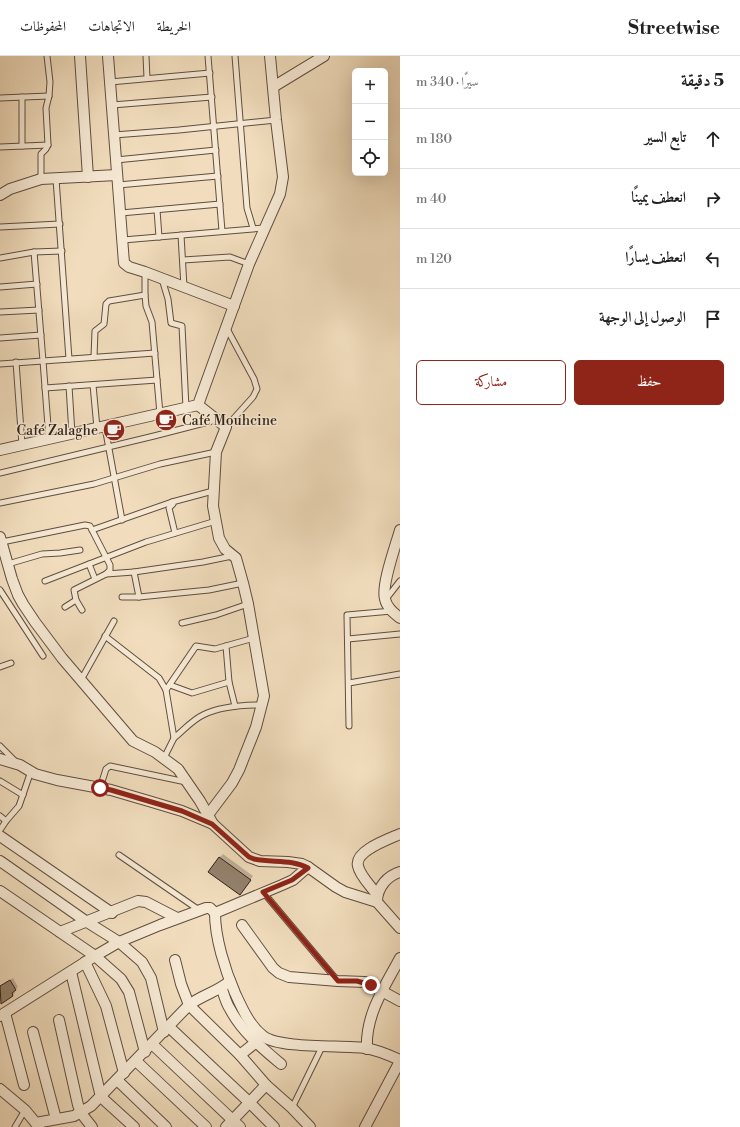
<!DOCTYPE html>
<html lang="ar">
<head>
<meta charset="utf-8">
<style>
	body { margin:0; font-family:"Libre Bodoni",Amiri,serif; background:#f2f2f2; color:#222; direction:rtl }
	.controls { position:absolute; right:12px; top:12px; display:grid; overflow:hidden; border-radius:6px; box-shadow:0 4px 16px #0002 }
	.controls button { width:36px; height:36px; display:grid; place-items:center; padding:0; border:0; border-bottom:1px solid #e0e0e0; background:#fff; color:#222; font:20px sans-serif }
	.stop { position:absolute; width:12px; height:12px; margin:-9px; border:3px solid #8f2418; border-radius:50%; background:#fff }
	.stop.end { background:#8f2418; border-color:#fff; box-shadow:0 1px 4px #0008 }
	.list { margin:0; padding:0; list-style:none }
	h2 { display:flex; justify-content:space-between; align-items:center; height:52px; margin:0; padding:0 16px; font-size:17px }
	h2 small { font-size:13px; font-weight:400; color:#767676 }
	.list li { display:grid; grid-template-columns:26px 1fr auto; gap:12px; align-items:center; box-sizing:border-box; height:60px; padding:0 16px; border-top:1px solid #e0e0e0 }
	.list b { display:block; font-size:15px; white-space:nowrap }
	.list em { font-size:13px; font-style:normal; color:#767676 }
	.actions { display:flex; gap:8px; padding:12px 16px }
	.actions a { flex:1; padding:9px 0; border:1px solid #8f2418; border-radius:6px; text-align:center; font-size:14px; color:#8f2418 }
	.actions .main { background:#8f2418; color:#fff }
	.icon { flex:none; width:22px; height:22px; fill:none; stroke:currentColor; stroke-width:2; stroke-linecap:round; stroke-linejoin:round }
	.map { position:relative; flex:none; width:400px; height:1071px; overflow:hidden; direction:ltr }
	header { display:flex; align-items:center; gap:24px; box-sizing:border-box; height:56px; padding:0 20px; background:#fff; border-bottom:1px solid #e0e0e0 }
	header strong { font-size:19px }
	nav { display:flex; gap:22px; margin-inline-start:auto; font-size:14px }
	main { display:flex }
	aside { flex:1; background:#fff }
	.map>svg:first-child { display:block }
	.shadow { fill:#0003 }
	.building { fill:#94826e; stroke:#301f18 }
	.lines { fill:none; stroke-linecap:round; stroke-linejoin:round }
	.service-casing { stroke:#604e41; stroke-width:7 }
	.minor-casing { stroke:#604e41; stroke-width:12 }
	.service { stroke:#f6e9d4; stroke-width:5 }
	.minor { stroke:#f6e9d4; stroke-width:10 }
	.route { stroke:#8f2418; stroke-width:5 }
	.labels { text-anchor:middle; stroke-width:3; stroke-linejoin:round; paint-order:stroke }
	.poi-label { font-size:14px; fill:#301f18; stroke:#f6e9d4; text-anchor:start }
</style>
</head>
<body>
<header>
<strong>Streetwise</strong>
<nav><a>الخريطة</a><a>الاتجاهات</a><a>المحفوظات</a></nav>
</header>
<main>
<aside>
<h2>5 دقيقة<small>سيرًا · 340 m</small></h2>
<ul class="list">
<li><svg class="icon" aria-label="ahead" viewBox="0 0 24 24"><path d="M12 20V5M6 11l6-6 6 6"/></svg><div><b>تابع السير</b></div><em>180 m</em></li>
<li><svg class="icon" aria-label="right" viewBox="0 0 24 24"><path d="M7 20v-9h11M14 6l5 5-5 5"/></svg><div><b>انعطف يمينًا</b></div><em>40 m</em></li>
<li><svg class="icon" aria-label="left" viewBox="0 0 24 24"><path d="M17 20v-9H6M10 6l-5 5 5 5"/></svg><div><b>انعطف يسارًا</b></div><em>120 m</em></li>
<li><svg class="icon" aria-label="arrive" viewBox="0 0 24 24"><path d="M6 21V4h12l-3 4 3 4H6"/></svg><div><b>الوصول إلى الوجهة</b></div></li>
</ul>
<div class="actions"><a class="main">حفظ</a><a>مشاركة</a></div>
</aside>
<div class="map">
<svg width="400" height="1071" viewBox="0 0 400 1071">
	<rect width="100%" height="100%" fill="#f1ddbd"/>
	<filter id="stains"><feTurbulence type="fractalNoise" baseFrequency=".005" numOctaves="4"/><feColorMatrix values="0 0 0 0 .2 0 0 0 0 .09 0 0 0 0 .02 0 0 0 .5 -.17"/></filter>
	<radialGradient id="worn" r=".72"><stop offset=".6" stop-color="#630" stop-opacity="0"/><stop offset="1" stop-color="#630" stop-opacity=".3"/></radialGradient>
	<g class="shadow">
		<path d="M223,798l30,22 -10,14 -24,-32z"/>
		<path d="M13,922l5,9 -4,4 1,2 -2,2 -12,8 -1,-17z"/>
	</g>
	<g class="building">
		<path d="M219,801l32,23 -11,15 -32,-23z"/>
		<path d="M10,924l6,10 -4,3 1,3 -12,8 -1,-18z"/>
	</g>
	<g class="lines">
		<g class="service-casing">
			<g id="service">
				<path d="M146,0l1,22"/>
				<path d="M208,0l14,175"/>
				<path d="M235,0l12,152 6,20"/>
				<path d="M110,26l100,-9"/>
				<path d="M22,41v49"/>
				<path d="M0,42l49,-2"/>
				<path d="M112,49l100,-8"/>
				<path d="M114,79l65,-5 97,-10"/>
				<path d="M0,91l48,-2"/>
				<path d="M116,104l100,-10"/>
				<path d="M41,123v-25l5,-5 2,-4 -2,-37 3,-12 1,-14 -3,-26"/>
				<path d="M56,123l13,180"/>
				<path d="M118,129l100,-9"/>
				<path d="M157,154l2,27"/>
				<path d="M121,157l99,-9"/>
				<path d="M0,171l60,-3"/>
				<path d="M181,179l3,52"/>
				<path d="M123,184l141,-12"/>
				<path d="M0,202l34,-6 28,-1"/>
				<path d="M183,204l47,-3 19,7"/>
				<path d="M145,216v23l1,11 6,16 8,92"/>
				<path d="M162,223l6,20 3,24 11,3 4,82"/>
				<path d="M0,231l37,-3"/>
				<path d="M0,256l39,-2"/>
				<path d="M0,282l41,-3"/>
				<path d="M94,301l1,-26 9,-7 2,-20 3,-3 36,-6"/>
				<path d="M16,306l6,83"/>
				<path d="M0,308l43,-3 -9,-109"/>
				<path d="M93,329l4,43"/>
				<path d="M69,330l3,48"/>
				<path d="M45,332l112,-8"/>
				<path d="M105,371l17,93"/>
				<path d="M226,371l27,-30 4,-8 -3,-10 -28,-52"/>
				<path d="M49,383l-6,-78 112,-8"/>
				<path d="M0,417l154,-37 62,-16"/>
				<path d="M172,446l1,2 -4,4 6,25"/>
				<path d="M0,447l94,-19 66,-20 56,-12"/>
				<path d="M92,474l80,-28 41,-11"/>
				<path d="M2,486l83,-17 5,1 20,39v5l-4,4 -32,16 2,10 6,10"/>
				<path d="M232,500l-29,6 -69,10 5,25 70,-7 34,-7"/>
				<path d="M8,508l34,-10 18,-1 20,-3"/>
				<path d="M89,508l6,15"/>
				<path d="M106,518l28,-2"/>
				<path d="M45,525l101,-39 70,-21"/>
				<path d="M0,534l43,66"/>
				<path d="M122,541h17"/>
				<path d="M386,543l14,-18"/>
				<path d="M65,551l11,-7"/>
				<path d="M182,567l34,-8 32,-11"/>
				<path d="M105,580l54,42 7,12 8,48 -10,20"/>
				<path d="M348,583l52,-5"/>
				<path d="M226,590l3,36 6,24"/>
				<path d="M0,611l11,-4"/>
				<path d="M81,624l33,-59"/>
				<path d="M349,627l51,-9"/>
				<path d="M170,629l22,8 37,-11"/>
				<path d="M166,634l30,-44 19,3 39,-11"/>
				<path d="M349,670l-2,-111 45,-4"/>
				<path d="M174,682c9,-7 18,-18 29,-23 16,-8 41,-10 59,-10"/>
				<path d="M0,690l15,15"/>
				<path d="M0,725l23,14"/>
				<path d="M100,732l6,-19 4,-3 76,16"/>
				<path d="M0,760l6,5"/>
				<path d="M0,774l6,-9 13,-15 12,-35"/>
				<path d="M119,799l80,55"/>
				<path d="M263,836l74,88"/>
				<path d="M292,1052l30,-61"/>
				<path d="M15,1071l10,-17"/>
			</g>
		</g>
		<g class="minor-casing">
			<g id="minor">
				<path d="M80,0l8,121"/>
				<path d="M108,0l16,207 5,4 16,5 89,34"/>
				<path d="M273,31l51,-31"/>
				<path d="M0,139l10,-6 31,-10 76,-4"/>
				<path d="M198,349l28,22 -10,25 -3,54 6,32 6,11 11,9 7,25 5,21 16,92 -8,31 -17,43 -7,13 -24,32"/>
				<path d="M0,394l198,-45 51,-141 31,-70 3,-17 -7,-57 -6,-64"/>
				<path d="M400,474c-4,15 -19,55 -15,69 2,9 9,14 15,19"/>
				<path d="M0,481l12,42 6,16 5,9 12,18 27,36 71,83 22,11 23,17 22,32 13,23 36,33 11,4 28,1 14,2 6,3"/>
				<path d="M0,703l20,6 15,9 22,6 54,10 41,12 30,9 31,13"/>
				<path d="M0,780l112,77"/>
				<path d="M0,805l87,61 32,20 23,20 9,16 13,54"/>
				<path d="M0,835l95,65 26,23 8,13 16,60"/>
				<path d="M377,839c-6,-9 -17,-19 -19,-29 -4,-15 31,-27 42,-32"/>
				<path d="M377,844c1,-13 10,-24 23,-28"/>
				<path d="M215,857l67,-28 11,-5 15,-13 28,20 9,5 32,10 23,26"/>
				<path d="M242,869l31,43 6,5 10,4 49,4 27,1 35,19"/>
				<path d="M60,876l78,-31 8,1 31,16"/>
				<path d="M175,904l6,24 8,21 51,50 26,30 26,23 18,19"/>
				<path d="M85,906l21,44 18,67"/>
				<path d="M71,916l30,125 33,30"/>
				<path d="M222,933c2,6 4,14 8,20 12,23 32,39 51,55"/>
				<path d="M5,957l19,72"/>
				<path d="M0,960l95,-60 24,-14 41,-17 46,-17h4l5,5c0,25 10,57 20,80 7,15 14,32 28,43 16,13 80,9 102,12 13,2 24,7 35,12"/>
				<path d="M59,964l19,85 3,8 11,14"/>
				<path d="M169,971l81,76 24,24"/>
				<path d="M33,976l23,87"/>
				<path d="M152,988l88,83"/>
				<path d="M367,993c-2,-34 18,-63 33,-91"/>
				<path d="M240,999l15,-12"/>
				<path d="M136,1005l70,66"/>
				<path d="M117,1024l49,47"/>
				<path d="M0,1033l25,21 14,17"/>
				<path d="M36,1067l38,-7 17,-10 98,-101c13,-10 28,-13 41,-24"/>
				<path d="M226,1071l40,-42"/>
				<path d="M365,1071l35,-66"/>
			</g>
		</g>
		<use href="#service" class="service"/>
		<use href="#minor" class="minor"/>
	</g>
	<g class="lines">
		<path class="route" d="M100,732l11,2 71,21 30,13 37,33 5,2c18,4 38,0 54,9l-16,12 -29,12 75,89h19l14,4"/>
	</g>
	<defs>
		<g id="cafe-disc" transform="scale(1.15)"><circle r="9.5" fill="#8f2418" stroke="#f6e9d4"/><path d="M-5.5-4.5H6V0H3Q3 3.5 0 3.5H-2.5Q-5.5 3.5-5.5 0ZM3-3.2v2h1.7v-2ZM-6 4.5H4V6H-6Z" fill="#fff"/></g>
	</defs>
	<g fill-rule="evenodd">
		<use href="#cafe-disc" x="166" y="364"/>
		<use href="#cafe-disc" x="114" y="374"/>
	</g>
	<g class="labels">
		<g class="poi-label">
			<text x="182" y="369">Café Mouhcine</text>
			<text x="98" y="379" text-anchor="end">Café Zalaghe</text>
		</g>
	</g>
	<rect width="100%" height="100%" filter="url(#stains)"/>
	<rect width="100%" height="100%" fill="url(#worn)"/>
</svg>
<div class="controls">
<button>+</button>
<button>−</button>
<button><svg class="icon" aria-label="locate" viewBox="0 0 24 24"><circle cx="12" cy="12" r="6"/><path d="M12 2v4M12 18v4M2 12h4M18 12h4"/></svg></button>
</div>
<div class="stop" style="left:100px;top:732px"></div>
<div class="stop end" style="left:371px;top:929px"></div>
</div>
</main>
</body>
</html>
